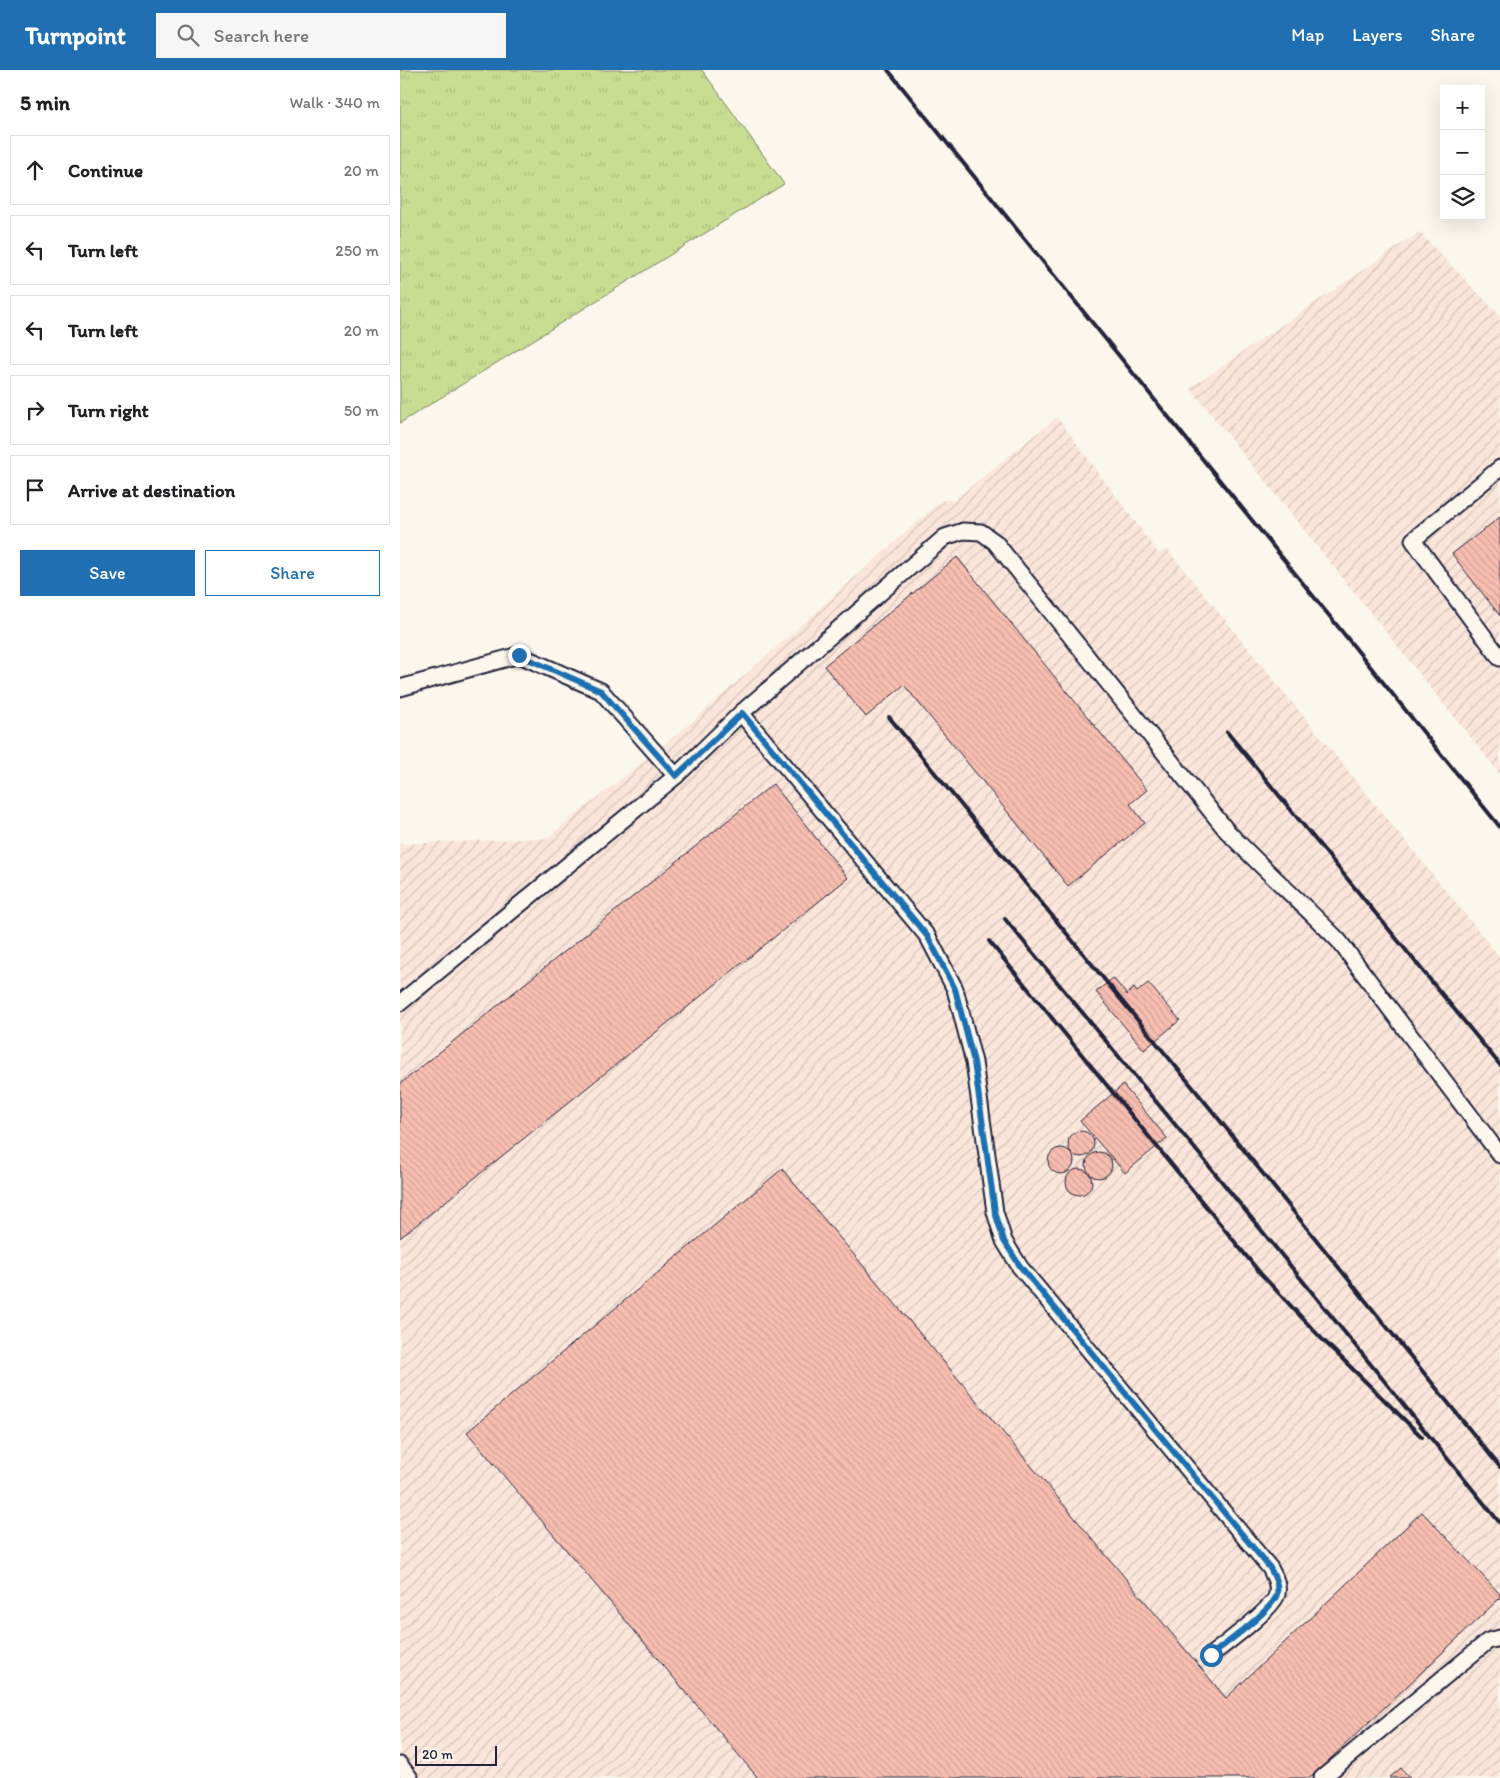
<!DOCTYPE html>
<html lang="en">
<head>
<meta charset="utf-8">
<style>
	body { margin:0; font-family:Itim,sans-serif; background:#f6f6f6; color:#202124 }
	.controls { position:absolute; right:15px; top:15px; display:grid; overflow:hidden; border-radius:0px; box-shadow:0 5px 20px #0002 }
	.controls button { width:45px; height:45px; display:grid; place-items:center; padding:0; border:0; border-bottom:1px solid #e0e0e0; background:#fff; color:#202124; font:25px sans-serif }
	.scale { position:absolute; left:15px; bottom:12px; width:82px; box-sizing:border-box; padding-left:5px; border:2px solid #22223b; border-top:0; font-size:14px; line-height:18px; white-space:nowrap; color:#22223b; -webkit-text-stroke:4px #fbf7ec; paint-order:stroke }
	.stop { position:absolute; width:15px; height:15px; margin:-11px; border:4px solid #1f6fb2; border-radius:50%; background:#fff }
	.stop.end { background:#1f6fb2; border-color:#fff; box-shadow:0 1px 5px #0008 }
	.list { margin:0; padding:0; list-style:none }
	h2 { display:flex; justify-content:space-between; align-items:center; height:65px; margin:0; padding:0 20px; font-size:21px }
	h2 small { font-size:16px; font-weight:400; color:#757577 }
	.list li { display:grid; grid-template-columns:32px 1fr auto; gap:15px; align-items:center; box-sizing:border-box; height:70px; margin:0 10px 10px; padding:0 10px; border:1px solid #e0e0e0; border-radius:0px }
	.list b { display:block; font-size:19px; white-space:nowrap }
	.list em { font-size:16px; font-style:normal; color:#757577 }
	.actions { display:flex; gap:10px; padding:15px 20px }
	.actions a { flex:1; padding:11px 0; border:1px solid #1f6fb2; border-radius:0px; text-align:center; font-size:18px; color:#1f6fb2 }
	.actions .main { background:#1f6fb2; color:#fff }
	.icon { flex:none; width:28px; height:28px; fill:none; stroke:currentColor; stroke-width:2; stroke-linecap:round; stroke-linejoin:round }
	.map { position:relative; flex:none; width:1100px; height:1708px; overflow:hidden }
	header { display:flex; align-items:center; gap:30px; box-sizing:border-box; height:70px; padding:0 25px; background:#1f6fb2; color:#fff }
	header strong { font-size:24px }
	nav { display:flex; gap:28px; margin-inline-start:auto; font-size:18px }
	.search { width:350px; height:45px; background:#f6f6f6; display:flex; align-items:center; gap:12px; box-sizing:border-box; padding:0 18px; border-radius:0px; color:#757577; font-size:19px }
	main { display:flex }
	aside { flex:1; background:#fff }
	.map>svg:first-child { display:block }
	.industrial { fill:url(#industrial-furrows) }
	.grass { fill:url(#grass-tufts); stroke:#768066 }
	.building { fill:url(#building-back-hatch); stroke:#22223b }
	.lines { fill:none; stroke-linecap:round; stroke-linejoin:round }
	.lane-casing { stroke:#22223b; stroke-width:19 }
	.lane { stroke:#fbf7ec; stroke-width:15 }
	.rail { stroke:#22223b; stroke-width:4 }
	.route { stroke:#1f6fb2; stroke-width:6 }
</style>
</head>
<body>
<header>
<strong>Turnpoint</strong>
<div class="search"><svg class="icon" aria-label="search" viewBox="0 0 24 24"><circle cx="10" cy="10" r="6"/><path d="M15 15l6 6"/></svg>Search here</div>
<nav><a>Map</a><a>Layers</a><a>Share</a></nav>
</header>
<main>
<aside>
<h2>5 min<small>Walk · 340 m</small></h2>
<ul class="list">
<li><svg class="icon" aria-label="ahead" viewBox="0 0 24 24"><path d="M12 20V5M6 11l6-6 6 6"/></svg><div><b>Continue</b></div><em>20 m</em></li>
<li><svg class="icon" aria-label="left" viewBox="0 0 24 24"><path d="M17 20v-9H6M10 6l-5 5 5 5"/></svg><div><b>Turn left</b></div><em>250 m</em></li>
<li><svg class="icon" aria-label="left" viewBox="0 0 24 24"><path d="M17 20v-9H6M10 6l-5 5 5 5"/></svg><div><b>Turn left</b></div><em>20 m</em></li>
<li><svg class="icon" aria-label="right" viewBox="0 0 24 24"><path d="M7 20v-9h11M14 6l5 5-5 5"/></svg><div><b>Turn right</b></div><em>50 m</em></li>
<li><svg class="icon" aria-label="arrive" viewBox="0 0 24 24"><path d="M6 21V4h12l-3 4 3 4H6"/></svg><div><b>Arrive at destination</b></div></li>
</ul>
<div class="actions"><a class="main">Save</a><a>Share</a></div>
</aside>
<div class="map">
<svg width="1100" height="1708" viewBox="0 0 1100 1708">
	<defs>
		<pattern id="industrial-furrows" width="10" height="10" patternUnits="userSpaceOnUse" patternTransform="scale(1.25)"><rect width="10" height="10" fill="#fae6da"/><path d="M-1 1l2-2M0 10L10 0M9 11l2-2" fill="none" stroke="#d6c5bc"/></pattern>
		<pattern id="grass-tufts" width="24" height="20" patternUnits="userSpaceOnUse" patternTransform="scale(1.25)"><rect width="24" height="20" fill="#c9dd92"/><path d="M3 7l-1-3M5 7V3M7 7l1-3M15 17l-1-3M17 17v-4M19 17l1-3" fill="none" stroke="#acbd7f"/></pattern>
		<pattern id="building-back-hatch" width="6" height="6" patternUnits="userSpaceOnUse" patternTransform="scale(1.25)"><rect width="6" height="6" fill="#f8beb1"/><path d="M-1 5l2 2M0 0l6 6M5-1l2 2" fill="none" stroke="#d4a399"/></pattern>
	</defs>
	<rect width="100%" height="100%" fill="#fbf7ec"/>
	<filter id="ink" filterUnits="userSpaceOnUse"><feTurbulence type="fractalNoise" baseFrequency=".02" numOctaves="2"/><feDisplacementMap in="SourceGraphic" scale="10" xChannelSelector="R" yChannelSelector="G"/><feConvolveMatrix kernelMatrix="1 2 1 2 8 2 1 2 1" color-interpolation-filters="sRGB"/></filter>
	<g filter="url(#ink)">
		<g class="industrial">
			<path d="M1019,162l81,84v458l-310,-386z"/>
			<path d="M657,347l102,137 8,-5 333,408v821h-1100v-934l147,-6 144,-115 251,-223 11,1z"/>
		</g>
		<path class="grass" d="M0,0h302l82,114 -384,239z"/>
		<g class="building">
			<path d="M1100,447v99l-48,-62z"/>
			<path d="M557,487l190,233 -17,14 15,19 -77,63 -164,-201 -38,32 -42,-51z"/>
			<path d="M373,714l75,94 -448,360v-154z"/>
			<path d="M713,908l14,17 7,-7 3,4 11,-9 32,37 -36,30 -48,-58z"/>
			<path d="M723,1015l44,53 -42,35 -45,-52z"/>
			<circle cx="681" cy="1074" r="13"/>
			<circle cx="661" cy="1091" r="13"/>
			<circle cx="699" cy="1095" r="13"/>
			<path d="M382,1099l444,529 196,-186 78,82v4l-190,180h-552l-291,-346z"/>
			<circle cx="679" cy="1112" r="13"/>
			<path d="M1001,1698l9,10h-21z"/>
		</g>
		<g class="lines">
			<g class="lane-casing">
				<g id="lane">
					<path d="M1100,398l-87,72 87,118"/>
					<path d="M0,618l119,-33 82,36 75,85"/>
					<path d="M341,643l187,224 27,52 19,73 21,150 9,29 16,26 250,301c4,8 9,16 7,26 -3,14 -52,50 -66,61"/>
					<path d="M0,933l276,-227 65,-63 204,-176 18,-6 18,1 14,10 232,289c36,38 75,72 112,110l161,214"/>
					<path d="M0,1695l10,13"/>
					<path d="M922,1708l166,-137 12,-3"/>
				</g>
			</g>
			<use href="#lane" class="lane"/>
			<g class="rail">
				<path d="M488,0l612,757"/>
				<path d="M489,647l320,390 291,360"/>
				<path d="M827,662l273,333"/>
				<path d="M605,849l182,220 313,384"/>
				<path d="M589,871l272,333 59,63 102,100"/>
			</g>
		</g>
	</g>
	<g class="lines" filter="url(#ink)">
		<path class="route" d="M119,585l82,36 75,85 66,-63 186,224 27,52 19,73 21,150 9,29 16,25 250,302c4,8 9,16 7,26 -3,15 -52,50 -66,61"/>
	</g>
</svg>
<div class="controls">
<button>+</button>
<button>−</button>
<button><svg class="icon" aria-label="layers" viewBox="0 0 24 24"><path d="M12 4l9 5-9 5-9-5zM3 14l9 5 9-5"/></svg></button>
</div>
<div class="scale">20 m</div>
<div class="stop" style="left:811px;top:1585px"></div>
<div class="stop end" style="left:119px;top:585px"></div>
</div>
</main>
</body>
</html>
